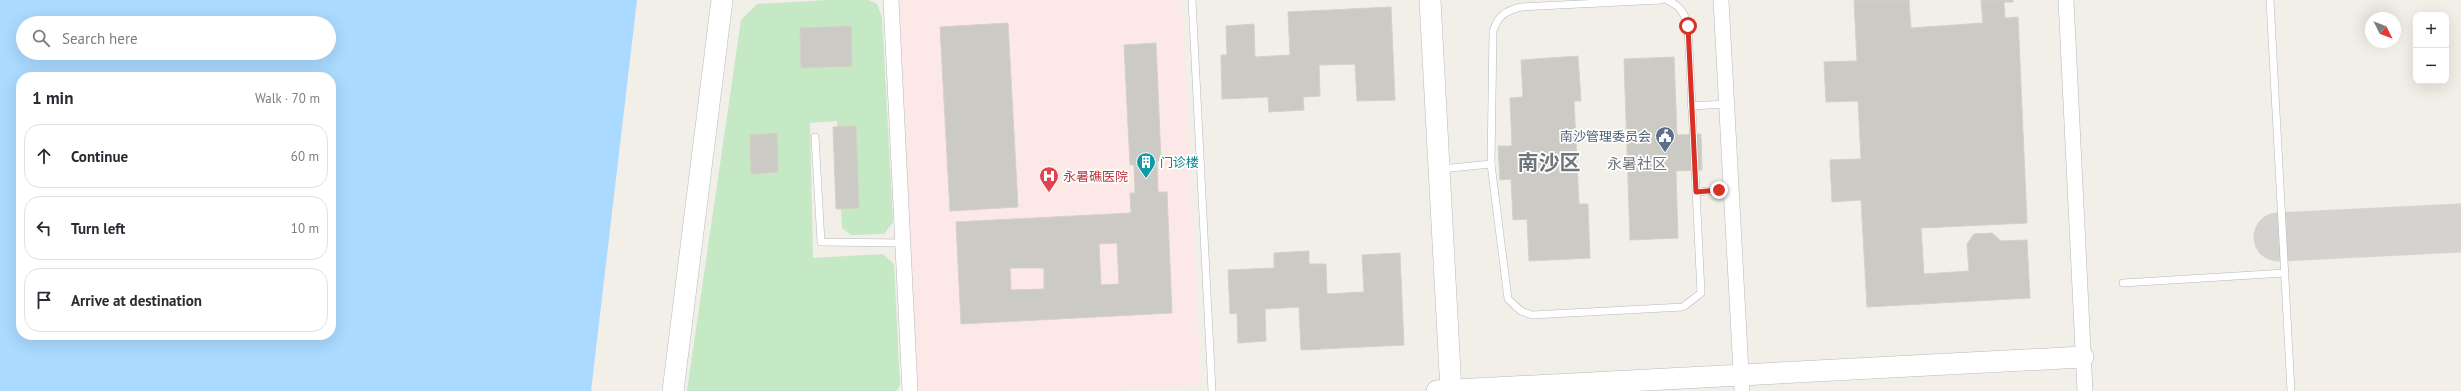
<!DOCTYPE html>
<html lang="en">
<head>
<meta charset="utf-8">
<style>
	body { margin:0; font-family:"PT Sans","Noto Sans SC",sans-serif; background:#f7f7f7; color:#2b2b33 }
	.controls { position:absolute; right:12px; top:12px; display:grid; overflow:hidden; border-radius:8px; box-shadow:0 4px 16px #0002 }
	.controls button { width:36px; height:36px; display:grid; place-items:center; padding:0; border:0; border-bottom:1px solid #e1e1e2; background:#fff; color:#2b2b33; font:20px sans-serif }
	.compass { position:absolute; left:2365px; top:12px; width:36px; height:36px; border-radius:50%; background:#fff; box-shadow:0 4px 16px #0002; rotate:132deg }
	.stop { position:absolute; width:12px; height:12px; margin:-9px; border:3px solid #d93025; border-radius:50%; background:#fff }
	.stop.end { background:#d93025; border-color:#fff; box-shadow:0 1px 4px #0008 }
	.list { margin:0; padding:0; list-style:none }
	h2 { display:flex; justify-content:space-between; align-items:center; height:52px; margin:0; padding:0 16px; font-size:17px }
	h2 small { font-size:13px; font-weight:400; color:#7c7c81 }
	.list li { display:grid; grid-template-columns:26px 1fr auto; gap:12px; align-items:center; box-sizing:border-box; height:64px; margin:0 8px 8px; padding:0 8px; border:1px solid #e1e1e2; border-radius:16px }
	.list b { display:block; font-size:15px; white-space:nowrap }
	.list em { font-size:13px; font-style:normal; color:#7c7c81 }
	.icon { flex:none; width:22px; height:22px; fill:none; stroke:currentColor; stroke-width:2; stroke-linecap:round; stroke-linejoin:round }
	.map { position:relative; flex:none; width:2461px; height:391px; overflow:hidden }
	.search { position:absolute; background:#fff; box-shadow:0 4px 16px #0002; left:16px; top:16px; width:320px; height:44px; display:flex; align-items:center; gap:10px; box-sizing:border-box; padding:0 14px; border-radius:22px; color:#7c7c81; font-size:15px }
	.panel { position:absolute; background:#fff; box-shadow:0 4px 16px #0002; left:16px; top:72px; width:320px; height:268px; border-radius:16px }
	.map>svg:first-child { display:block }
	.medical { fill:#fce8e6 }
	.green { fill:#c5e8c5 }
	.water { fill:#aadaff; fill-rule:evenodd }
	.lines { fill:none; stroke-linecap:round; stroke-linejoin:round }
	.taxiway { stroke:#d4d3d0; stroke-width:49 }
	.building { fill:#cccac5; stroke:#d6d1c6; fill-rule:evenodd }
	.lane-casing { stroke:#b5b8bc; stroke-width:8 }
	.street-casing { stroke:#b5b8bc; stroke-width:16 }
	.secondary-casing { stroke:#b6babf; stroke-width:22 }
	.lane { stroke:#fff; stroke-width:7 }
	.street { stroke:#fff; stroke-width:15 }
	.secondary { stroke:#fff; stroke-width:21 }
	.route { stroke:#d93025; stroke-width:5 }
	.labels { text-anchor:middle; stroke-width:3.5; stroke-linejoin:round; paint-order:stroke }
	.service-label { font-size:13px; fill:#4e5e75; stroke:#fff; text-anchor:end }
	.culture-label { font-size:13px; fill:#0d838f; stroke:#fff; text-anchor:start }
	.health-label { font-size:13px; fill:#be3a42; stroke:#fff; text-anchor:start }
	.quarter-label { font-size:15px; fill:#70757a; stroke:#fff }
	.town-label { font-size:21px; font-weight:bold; fill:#70757a; stroke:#fff }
</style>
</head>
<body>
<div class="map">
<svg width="2461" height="391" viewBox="0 0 2461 391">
	<rect width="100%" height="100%" fill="#f1efe8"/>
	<path class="medical" d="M897,0h285l19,385 -97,6h-187z"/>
	<path class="green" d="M828,0h41l8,4 5,13 11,205 -9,12 -33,1 -9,-7 -5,-107 -27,2 3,135 70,-4 11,10 6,121 -3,6h-210l54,-371 16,-16z"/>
	<path class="water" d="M0,0h637l-46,391h-591zM23,23h306v30h-306zM21,77h310v258h-310z"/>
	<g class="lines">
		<path class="taxiway" d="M2278,237l183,-9"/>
	</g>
	<g class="building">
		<path d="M1854,0h55l2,28 72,-5 -2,-23h32v2h-9l1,16 13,-1 9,206 -106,5 3,46 45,-3 -2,-27 7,-10 18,-1 9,8 26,-1 3,58 -163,9 -6,-107 -29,2 -2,-42 31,-1 -3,-58 -32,1 -2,-40 33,-1z"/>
		<path d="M1391,7l4,93 -38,1 -2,-37 -36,1 1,31 -17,1 1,13 -35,2 -1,-15 -46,2 -1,-44h6l-1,-29 28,-2 1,33 35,-2 -2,-43z"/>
		<path d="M1008,23l10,184 -68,4 -10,-184z"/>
		<path d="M851,26l1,40 -51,2 -1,-40z"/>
		<path d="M1156,43l5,118h-4l1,31h9l5,121 -211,11 -5,-102 175,-9 -1,-20h5l-1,-28h-4l-6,-120zM1117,243l2,41 -18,1 -2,-41zM1010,268h34v21l-33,1z"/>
		<path d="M1578,56l3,45h-7l5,103h9l2,54 -61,3 -2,-42 -14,1 -2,-41 -11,1 -2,-34h14l-2,-48 13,-1 -2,-37z"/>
		<path d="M1674,57l3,78 24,-1 1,36 -26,1 2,67 -48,2 -6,-181z"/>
		<path d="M856,126l3,82 -23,1 -3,-82z"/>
		<path d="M777,133l1,39 -27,2 -1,-39z"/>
		<path d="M1309,251v13h17l1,30 37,-2 -2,-37 38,-2 4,92 -103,5 -2,-43 -34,2 1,32 -28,2 -1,-30 -7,1 -2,-44 46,-2v-15z"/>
	</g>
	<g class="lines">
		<g class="lane-casing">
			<g id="lane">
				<path d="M1192,0l20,391"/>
				<path d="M1661,0l-140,7c-16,4 -23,9 -28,24l-2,133 17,135 13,12 11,4 151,-8 18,-14 -13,-267c-4,-14 -8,-20 -21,-26"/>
				<path d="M2270,0l21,391"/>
				<path d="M1691,106l35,-2"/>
				<path d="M815,137l6,105 81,1"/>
				<path d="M1441,169l50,-5"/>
				<path d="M1696,192l35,-3"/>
				<path d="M2123,283l162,-10"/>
			</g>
		</g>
		<g class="street-casing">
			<g id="street">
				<path d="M891,0l19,391"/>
				<path d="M1721,0l21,391"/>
				<path d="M2066,0l19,391"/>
			</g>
		</g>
		<g class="secondary-casing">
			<g id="secondary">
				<path d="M1430,0l21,391"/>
				<path d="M673,391l49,-391"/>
				<path d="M1437,391l646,-34"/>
			</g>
		</g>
		<use href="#lane" class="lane"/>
		<use href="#street" class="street"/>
		<use href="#secondary" class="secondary"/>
	</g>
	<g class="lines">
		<path class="route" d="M1688,26l8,166 23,-2"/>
	</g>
	<defs>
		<g id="civic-pin" transform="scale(1)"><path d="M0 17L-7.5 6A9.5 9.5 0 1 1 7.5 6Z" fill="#5c6f8a" stroke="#fff"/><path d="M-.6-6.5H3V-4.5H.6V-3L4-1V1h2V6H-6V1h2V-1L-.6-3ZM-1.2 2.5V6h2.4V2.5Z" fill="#fff"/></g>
		<g id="building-pin" transform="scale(1)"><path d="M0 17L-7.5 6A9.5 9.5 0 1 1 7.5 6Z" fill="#0f9aa8" stroke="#fff"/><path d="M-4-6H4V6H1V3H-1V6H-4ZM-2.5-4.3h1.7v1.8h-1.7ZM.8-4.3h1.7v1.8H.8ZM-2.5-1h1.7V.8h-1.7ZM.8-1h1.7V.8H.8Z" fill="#fff"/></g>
		<g id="hospital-pin" transform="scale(1)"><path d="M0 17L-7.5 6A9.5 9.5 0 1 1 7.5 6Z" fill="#e0444e" stroke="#fff"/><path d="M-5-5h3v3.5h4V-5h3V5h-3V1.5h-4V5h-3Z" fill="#fff"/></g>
	</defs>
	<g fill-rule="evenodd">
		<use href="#civic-pin" x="1665" y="136"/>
		<use href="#building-pin" x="1146" y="162"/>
		<use href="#hospital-pin" x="1049" y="176"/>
	</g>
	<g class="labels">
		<g class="service-label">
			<text x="1651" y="141">南沙管理委员会</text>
		</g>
		<g class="culture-label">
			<text x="1160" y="167">门诊楼</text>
		</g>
		<g class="health-label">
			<text x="1063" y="181">永暑礁医院</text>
		</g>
		<g class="quarter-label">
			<text x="1637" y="169">永暑社区</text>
		</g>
		<g class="town-label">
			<text x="1549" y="170">南沙区</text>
		</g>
	</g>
</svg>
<div class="controls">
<button>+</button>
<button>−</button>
</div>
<svg class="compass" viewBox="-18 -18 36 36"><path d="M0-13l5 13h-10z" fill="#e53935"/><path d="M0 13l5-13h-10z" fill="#7c7c81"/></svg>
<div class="stop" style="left:1688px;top:26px"></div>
<div class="stop end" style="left:1719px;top:190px"></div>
<div class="search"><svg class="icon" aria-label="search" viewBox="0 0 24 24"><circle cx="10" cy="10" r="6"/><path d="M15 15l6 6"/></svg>Search here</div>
<section class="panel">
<h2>1 min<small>Walk · 70 m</small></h2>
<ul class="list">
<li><svg class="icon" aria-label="ahead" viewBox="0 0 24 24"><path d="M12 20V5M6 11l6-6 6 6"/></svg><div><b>Continue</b></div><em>60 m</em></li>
<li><svg class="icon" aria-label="left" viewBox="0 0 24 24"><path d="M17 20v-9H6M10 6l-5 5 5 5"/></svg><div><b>Turn left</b></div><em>10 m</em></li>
<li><svg class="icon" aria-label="arrive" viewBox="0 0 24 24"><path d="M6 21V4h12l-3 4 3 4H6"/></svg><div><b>Arrive at destination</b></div></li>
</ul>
</section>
</div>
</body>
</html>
